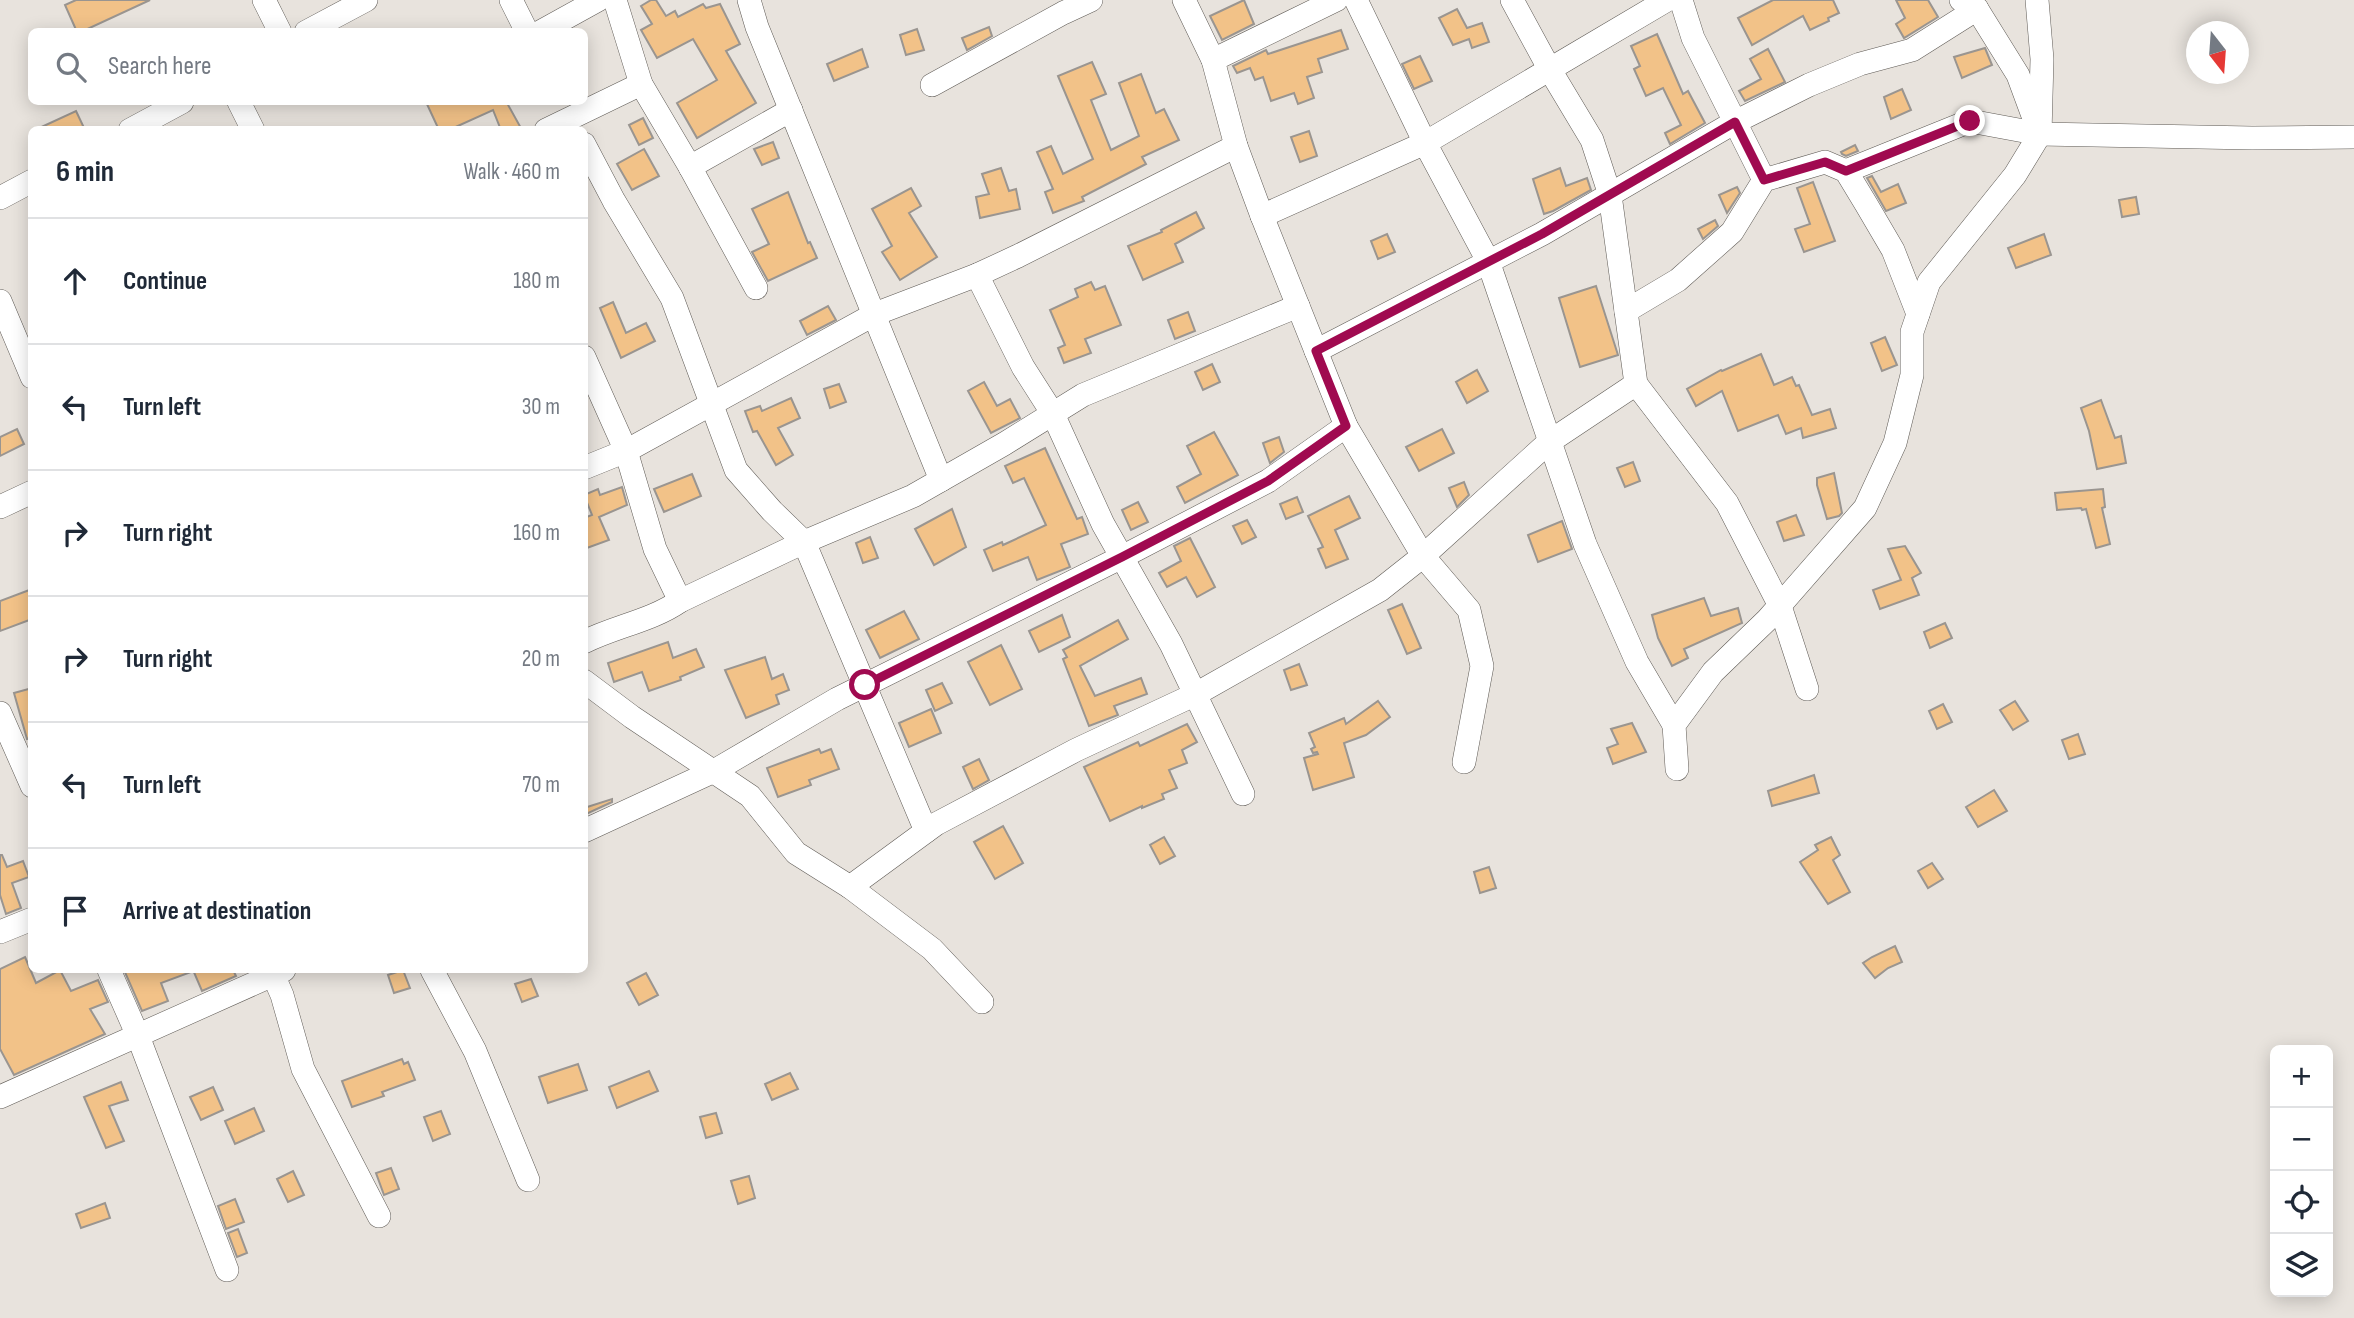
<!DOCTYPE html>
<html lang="en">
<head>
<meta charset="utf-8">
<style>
	body { margin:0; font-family:"Sofia Sans Condensed",sans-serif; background:#f6f6f7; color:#1f2937 }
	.controls { position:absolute; right:21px; bottom:21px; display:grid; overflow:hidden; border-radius:10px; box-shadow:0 4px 18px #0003 }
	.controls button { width:63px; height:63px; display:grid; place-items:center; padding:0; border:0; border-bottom:2px solid #e0e1e3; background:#fff; color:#1f2937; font:35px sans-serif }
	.compass { position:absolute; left:2186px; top:21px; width:63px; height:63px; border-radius:50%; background:#fff; box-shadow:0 4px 18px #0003; rotate:163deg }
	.stop { position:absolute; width:21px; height:21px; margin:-16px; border:5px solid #a00a50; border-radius:50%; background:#fff }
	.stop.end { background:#a00a50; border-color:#fff; box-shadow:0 2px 7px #0008 }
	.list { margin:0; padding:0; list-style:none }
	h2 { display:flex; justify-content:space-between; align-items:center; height:91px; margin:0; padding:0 28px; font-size:30px }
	h2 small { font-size:23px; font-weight:400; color:#747a83 }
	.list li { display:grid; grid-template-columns:46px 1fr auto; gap:21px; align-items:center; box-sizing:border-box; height:126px; padding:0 28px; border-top:2px solid #e0e1e3 }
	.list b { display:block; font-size:26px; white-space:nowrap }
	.list em { font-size:23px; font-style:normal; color:#747a83 }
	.icon { flex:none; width:38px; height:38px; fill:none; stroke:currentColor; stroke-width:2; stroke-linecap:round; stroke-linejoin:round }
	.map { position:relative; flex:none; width:2354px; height:1318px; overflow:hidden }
	.search { position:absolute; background:#fff; box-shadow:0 4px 18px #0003; left:28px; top:28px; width:560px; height:77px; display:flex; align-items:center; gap:18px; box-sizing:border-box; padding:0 24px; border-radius:10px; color:#747a83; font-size:26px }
	.panel { position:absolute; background:#fff; box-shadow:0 4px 18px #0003; left:28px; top:126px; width:560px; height:847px; border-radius:10px }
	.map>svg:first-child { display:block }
	.building { fill:#f2c288; stroke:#9a9590; stroke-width:2 }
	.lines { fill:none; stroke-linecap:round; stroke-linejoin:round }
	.minor-casing { stroke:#5f5b56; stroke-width:24 }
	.minor { stroke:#fff; stroke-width:23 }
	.route { stroke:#a00a50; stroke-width:9 }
</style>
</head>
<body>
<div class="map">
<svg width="2354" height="1318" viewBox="0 0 2354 1318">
	<rect width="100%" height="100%" fill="#e8e3dd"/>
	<g class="building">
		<path d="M76,0h74l-69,32h-4l-12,-27z"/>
		<path d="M651,0h5l10,16 9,-5 3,6 25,-13 3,4 14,-4 20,40 -14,7 30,52 -59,35 -20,-35 40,-23 -24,-41 -36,19 -16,-28 11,-6 -11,-18z"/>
		<path d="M1244,0l10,24 -32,16 -12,-24z"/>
		<path d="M1773,0h60l6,13 -11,5 1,3 -19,9 -7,-14 -51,29 -14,-27z"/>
		<path d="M1896,0h32l10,17 -34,21 -8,-14 9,-6z"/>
		<path d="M1457,9l10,19 15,-5 7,19 -17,6 -3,-9 -16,6 -14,-27z"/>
		<path d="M989,27l3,9 -25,14 -5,-12z"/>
		<path d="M917,29l7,21 -18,5 -6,-20z"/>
		<path d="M1341,30l7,19 -30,10 4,13 -15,5 7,21 -16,6 -4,-11 -23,8 -8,-24 -8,3 -5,-12 -13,5 -4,-7 33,-16 2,4z"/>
		<path d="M1657,34l26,60 5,-3 17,32 -35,21 -5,-11 16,-8 -18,-37 -17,8 -12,-27 6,-3 -9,-20z"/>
		<path d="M1985,48l7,17 -30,13 -8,-21z"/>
		<path d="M862,49l6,18 -34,14 -7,-17z"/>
		<path d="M1768,49l17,33 -40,19 -6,-10 22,-12 -11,-20z"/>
		<path d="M1420,56l12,25 -18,8 -12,-25z"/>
		<path d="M1092,62l14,32 -15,6 20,50 28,-14 -20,-53 22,-9 15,39 8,-4 15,31 -37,17 4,7 -64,33 2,4 -31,12 -8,-21 8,-3 -16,-37 14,-6 12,28 30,-15 -35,-83z"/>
		<path d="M1902,89l9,21 -20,9 -7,-22z"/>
		<path d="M426,102h85l-4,1 15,27h-21l-8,-20 -44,20h-10z"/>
		<path d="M76,111l9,19h-50z"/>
		<path d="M643,118l10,20 -14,7 -10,-20z"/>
		<path d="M1309,131l8,25 -17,6 -9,-25z"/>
		<path d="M773,142l6,16 -17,7 -8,-16z"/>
		<path d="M1855,145l3,6 -12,5 -4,-2 -1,-2z"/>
		<path d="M644,149l15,27 -27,14 -15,-26z"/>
		<path d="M1001,168l8,23 7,-2 4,20 -40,9 -4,-21 13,-3 -7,-20z"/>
		<path d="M1560,168l6,18 21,-8 4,12 -38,21 -9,3 -11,-35z"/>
		<path d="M1872,176l9,16 17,-8 8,19 -20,8 -19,-33z"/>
		<path d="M1813,182l22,59 -31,11 -9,-23 15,-5 -13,-36z"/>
		<path d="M1737,187l3,6 -13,20 -8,-18z"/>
		<path d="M911,188l10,18 -12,7 28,44 -37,23 -18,-28 10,-6 -20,-37z"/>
		<path d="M788,192l20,51 2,-1 7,16 -49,23 -16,-29 17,-8 -17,-35z"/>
		<path d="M2136,197l3,17 -17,3 -3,-17z"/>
		<path d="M1196,212l8,16 -29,16 8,18 -40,18 -15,-34 34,-14 -1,-2z"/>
		<path d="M1715,220l3,6 -15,13 -5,-10z"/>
		<path d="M1387,234l8,18 -17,7 -7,-18z"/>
		<path d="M2044,234l7,21 -35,13 -8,-20z"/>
		<path d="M1091,282l4,8 10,-4 16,39 -36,14 6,14 -27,10 -6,-15 7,-3 -15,-35 28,-13 -3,-8z"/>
		<path d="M1596,286l22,69 -38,12 -21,-69z"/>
		<path d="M613,302l13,31 20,-10 9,18 -34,17 -21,-50z"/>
		<path d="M828,306l8,14 -29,15 -7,-14z"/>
		<path d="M1188,312l7,19 -20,8 -7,-19z"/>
		<path d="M1885,337l12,28 -15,6 -11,-28z"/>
		<path d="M1761,354l13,31 18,-8 4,9 3,-1 13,30 18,-6 6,19 -33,10 -2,-10 -15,6 -8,-19 -40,16 -16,-40 -26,15 -9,-17 34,-19 1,1z"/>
		<path d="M1212,364l8,18 -17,8 -8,-18z"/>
		<path d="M1477,370l11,21 -21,12 -11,-21z"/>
		<path d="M984,382l13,24 13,-7 10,19 -29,15 -23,-42z"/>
		<path d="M839,384l7,18 -16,6 -6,-19z"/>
		<path d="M791,398l9,20 -22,10 15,27 -17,10 -19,-34 -4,1 -8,-21 15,-5 2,5z"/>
		<path d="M2101,400l14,38 6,-2 5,27 -29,6 -8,-38 -8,-23z"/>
		<path d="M17,429l7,15 -24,12v-19z"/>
		<path d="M1442,429l12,24 -35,18 -13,-24z"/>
		<path d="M1214,432l24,43 -53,28 -8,-16 24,-13 -14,-28z"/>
		<path d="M1279,437l5,15 -14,11 -7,-20z"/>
		<path d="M1045,448l32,71 5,-2 6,17 -27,10 9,23 -33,13 -9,-23 -35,14 -9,-21 18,-8 1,3 43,-20 -22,-47 -11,5 -8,-17z"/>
		<path d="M1633,462l7,19 -15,6 -8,-19z"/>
		<path d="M1834,473l8,40 -3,3 -12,3 -10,-34v-7z"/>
		<path d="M692,474l9,22 -37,16 -10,-23z"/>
		<path d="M1464,482l5,13 -12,12 -8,-19z"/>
		<path d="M622,487l5,18 -28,12 10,23 -25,9v-31l8,-3 -8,-20 14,-6 2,6z"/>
		<path d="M2103,489l2,18 -3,1 8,36 -14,4 -10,-39 -4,1 -1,-2 -24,2 -2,-17z"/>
		<path d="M1349,496l11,22 -25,12 13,29 -22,9 -8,-19 5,-2 -15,-31z"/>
		<path d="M1297,497l6,15 -17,7 -6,-15z"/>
		<path d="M1138,502l10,20 -17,8 -9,-20z"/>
		<path d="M952,509l14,38 -32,18 -19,-36z"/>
		<path d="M1796,515l8,20 -20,6 -7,-19z"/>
		<path d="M1247,520l9,17 -14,7 -9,-18z"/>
		<path d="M1562,521l10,28 -34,13 -10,-27z"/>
		<path d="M870,537l8,21 -15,5 -7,-20z"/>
		<path d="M1190,538l25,49 -18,10 -11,-20 -19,10 -8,-14 22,-12 -7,-15z"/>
		<path d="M1905,546l16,27 -9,5 7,17 -39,14 -7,-19 28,-10 -13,-31z"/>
		<path d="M32,589v30l-32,12v-30z"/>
		<path d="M1704,598l7,18 27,-8 4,15 -58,26 4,9 -16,8 -14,-28 -6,-23z"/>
		<path d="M1402,604l19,44 -14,6 -19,-44z"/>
		<path d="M904,611l15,28 -39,19 -14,-28z"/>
		<path d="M1062,615l8,22 -31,15 -10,-21z"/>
		<path d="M1118,620l10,19 -48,27 15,30 46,-18 6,16 -33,12 4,9 -29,11 -26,-67 4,-2 -4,-7z"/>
		<path d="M1945,623l7,15 -22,10 -6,-16z"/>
		<path d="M668,642l5,16 23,-9 8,18 -24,10 1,3 -32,11 -7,-19 -28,10 -6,-19z"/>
		<path d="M1001,645l21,44 -32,16 -22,-43z"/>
		<path d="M765,657l7,22 11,-5 6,16 -13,5 3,9 -33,14 -21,-48z"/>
		<path d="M1299,664l8,21 -16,5 -7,-20z"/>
		<path d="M942,683l10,20 -17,8 -9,-21z"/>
		<path d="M32,688v50l-5,1 -13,-46z"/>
		<path d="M1378,701l12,16 -24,18 -22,8 10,34 -41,13 -9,-32 14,-4 -1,-2 -4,1 -2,-4 4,-2 -6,-14 35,-15 2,6z"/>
		<path d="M2015,701l13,20 -15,9 -13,-20z"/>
		<path d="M1943,704l9,18 -15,7 -8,-18z"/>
		<path d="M931,709l10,24 -32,14 -10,-24z"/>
		<path d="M1632,723l14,29 -33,12 -6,-16 11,-4 -7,-15z"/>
		<path d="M1187,724l10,18 -15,8 5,13 -18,7 8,18 -15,6 2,5 -22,9v-2l-32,15 -26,-54 54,-25 2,4z"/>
		<path d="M2078,734l7,20 -16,5 -7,-19z"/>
		<path d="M819,749l2,4 10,-4 8,20 -30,11 2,5 -33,12 -11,-29z"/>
		<path d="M979,759l10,21 -16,9 -10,-22z"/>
		<path d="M1814,775l5,18 -47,13 -4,-15z"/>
		<path d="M1994,790l13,21 -29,16 -12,-20z"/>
		<path d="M612,799v3l-28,13v-7z"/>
		<path d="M1003,826l20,37 -28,16 -21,-37z"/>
		<path d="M1164,837l11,19 -15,8 -10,-19z"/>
		<path d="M1831,837l9,18 -7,5 17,32 -22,12 -28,-42 18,-12 -3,-5z"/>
		<path d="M0,855h2l5,12 16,-6 6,16 -17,6 9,25 -15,6 -6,-19z"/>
		<path d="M1932,863l11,16 -15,9 -10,-17z"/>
		<path d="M1489,867l7,21 -16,5 -6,-21z"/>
		<path d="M1895,946l7,16 -14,6 -13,10 -12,-15 9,-6z"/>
		<path d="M25,957l11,26 24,-13 11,21 27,-11 10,22 -18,7 15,25 -91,41 -14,-26v-80z"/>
		<path d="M124,970h66l1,2 -30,11 7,18 -26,10z"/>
		<path d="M193,970h40l3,6 -34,15z"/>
		<path d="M403,970l7,18 -16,5 -6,-18z"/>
		<path d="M646,973l12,22 -19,10 -12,-22z"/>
		<path d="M531,979l7,17 -16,6 -7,-18z"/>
		<path d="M402,1059l2,5 4,-2 7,18 -33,12 2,4 -32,11 -10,-26z"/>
		<path d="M578,1064l9,26 -39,13 -9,-26z"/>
		<path d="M649,1071l9,20 -41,17 -8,-21z"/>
		<path d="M790,1073l8,16 -26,11 -7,-16z"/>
		<path d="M121,1082l7,18 -19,6 15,35 -18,7 -22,-51z"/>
		<path d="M213,1087l10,23 -22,10 -11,-23z"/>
		<path d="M254,1108l10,23 -29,13 -10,-23z"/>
		<path d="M441,1111l9,23 -17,7 -9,-24z"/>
		<path d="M716,1113l6,20 -16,5 -6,-21z"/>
		<path d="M391,1168l8,21 -15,6 -8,-22z"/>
		<path d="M293,1171l11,24 -16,7 -11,-23z"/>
		<path d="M749,1176l6,22 -17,6 -7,-23z"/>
		<path d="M235,1199l9,23 -18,7 -8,-23z"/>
		<path d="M105,1203l5,15 -29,10 -5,-14z"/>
		<path d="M238,1229l9,24 -10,4 -9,-24z"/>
	</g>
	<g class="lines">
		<g class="minor-casing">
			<g id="minor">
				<path d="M264,0l16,32"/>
				<path d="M511,0l16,32"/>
				<path d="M615,0l26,84 49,83 66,121"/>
				<path d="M749,0l8,27 184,453"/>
				<path d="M1184,0l29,60 23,86 26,70 84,210 77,130 46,54 13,56 -18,96"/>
				<path d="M1356,0l69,143 63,118 97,283 52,118 37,63"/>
				<path d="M1512,0l38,70 42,70 18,55 26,189 91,119 53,103 27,83"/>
				<path d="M1681,0l12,38 71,142"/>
				<path d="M1961,0l16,9 41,66 17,46"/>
				<path d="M306,32l60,-32"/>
				<path d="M540,32l58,-32"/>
				<path d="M1213,60l123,-60"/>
				<path d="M932,85l131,-72 28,-13"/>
				<path d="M239,102l14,28"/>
				<path d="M130,130l52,-28"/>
				<path d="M546,130l95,-46"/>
				<path d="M584,144l30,57 58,97 64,172 36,41 32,31 122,289"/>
				<path d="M690,167l101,-57"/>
				<path d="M1846,171l124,-50 70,13 212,4 102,-1"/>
				<path d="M0,198l32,-17"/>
				<path d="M1262,216l163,-73 242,-143"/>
				<path d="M977,275l46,92 30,47 50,110 68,120 72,150"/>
				<path d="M0,301l32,76"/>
				<path d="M1626,311l52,-31 54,-48 32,-52 61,-18 21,9 20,33 27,46 25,64"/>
				<path d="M1316,351l226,-117 193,-112 74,-37 51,-21 52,-14 65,-41"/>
				<path d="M584,357l42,94 29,98 25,52"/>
				<path d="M584,468l42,-17 249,-137 102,-39 41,-19 218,-110"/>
				<path d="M0,507l32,-15"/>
				<path d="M584,642c32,-16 67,-21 96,-41l124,-59 109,-46 91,-52 79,-49 215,-89"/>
				<path d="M584,681l48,36 118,79 46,57 54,34 82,62 50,53"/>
				<path d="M0,713l32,73"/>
				<path d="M1677,769l-3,-44 39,-53 54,-52 98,-112 30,-65 17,-68v-43l17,-50 86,-107 25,-41 2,-75 -5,-59"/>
				<path d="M584,831l130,-60 123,-72 285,-142 146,-76 78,-55"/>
				<path d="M850,887l86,-63 140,-74 120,-56 184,-104 43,-34 126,-114 87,-58"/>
				<path d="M0,932l32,-13"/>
				<path d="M109,970l29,66 89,234"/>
				<path d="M271,970l11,25 21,74 76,147"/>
				<path d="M432,970l43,81 53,129"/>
				<path d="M0,1097l284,-127"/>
			</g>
		</g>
		<use href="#minor" class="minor"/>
	</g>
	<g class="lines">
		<path class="route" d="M865,685l257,-128 146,-76 78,-55 -30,-75 226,-117 193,-112 29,58 61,-18 21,9 124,-50"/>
	</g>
</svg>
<div class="controls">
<button>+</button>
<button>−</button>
<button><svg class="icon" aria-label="locate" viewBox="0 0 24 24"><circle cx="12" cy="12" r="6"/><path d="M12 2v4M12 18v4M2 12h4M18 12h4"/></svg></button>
<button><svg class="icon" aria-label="layers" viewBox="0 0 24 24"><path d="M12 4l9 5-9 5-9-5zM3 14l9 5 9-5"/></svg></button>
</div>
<svg class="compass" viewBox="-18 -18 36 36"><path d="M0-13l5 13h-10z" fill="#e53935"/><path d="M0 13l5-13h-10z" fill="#747a83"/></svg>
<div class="stop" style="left:865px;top:685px"></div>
<div class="stop end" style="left:1970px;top:121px"></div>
<div class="search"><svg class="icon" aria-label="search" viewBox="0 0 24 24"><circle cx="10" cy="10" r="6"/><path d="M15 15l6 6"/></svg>Search here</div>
<section class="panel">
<h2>6 min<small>Walk · 460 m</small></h2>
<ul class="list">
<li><svg class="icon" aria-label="ahead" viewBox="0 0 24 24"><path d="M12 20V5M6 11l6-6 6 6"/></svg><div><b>Continue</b></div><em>180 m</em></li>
<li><svg class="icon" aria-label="left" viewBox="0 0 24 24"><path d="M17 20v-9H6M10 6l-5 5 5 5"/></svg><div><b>Turn left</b></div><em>30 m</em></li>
<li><svg class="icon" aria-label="right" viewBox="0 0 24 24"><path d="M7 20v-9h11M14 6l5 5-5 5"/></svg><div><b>Turn right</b></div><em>160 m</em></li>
<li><svg class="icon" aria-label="right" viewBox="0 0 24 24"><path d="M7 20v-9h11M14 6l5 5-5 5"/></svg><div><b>Turn right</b></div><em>20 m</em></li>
<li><svg class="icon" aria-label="left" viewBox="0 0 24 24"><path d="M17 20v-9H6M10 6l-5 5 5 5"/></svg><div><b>Turn left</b></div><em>70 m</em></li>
<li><svg class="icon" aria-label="arrive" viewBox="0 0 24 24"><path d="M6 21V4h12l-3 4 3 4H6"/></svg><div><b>Arrive at destination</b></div></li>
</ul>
</section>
</div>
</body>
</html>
